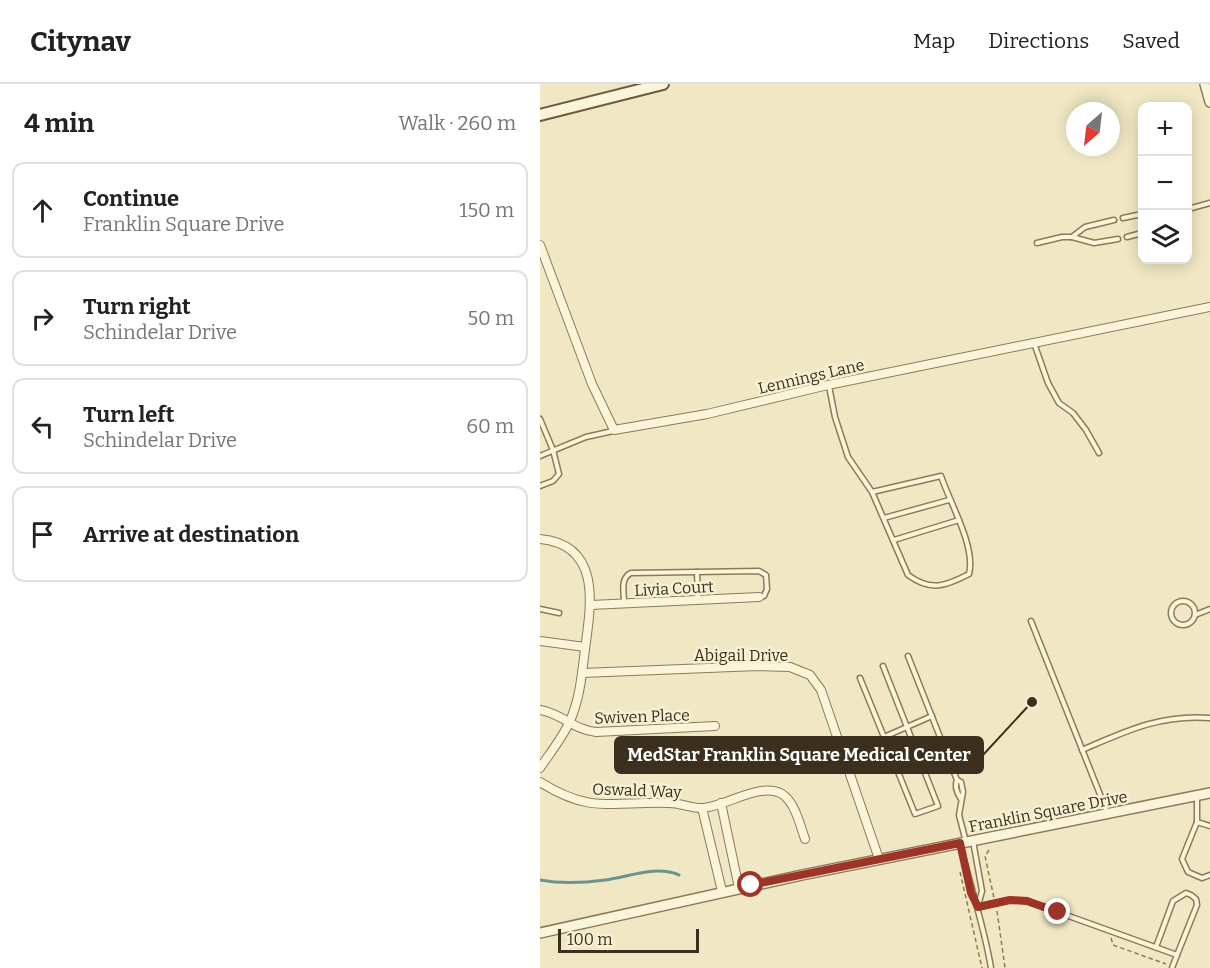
<!DOCTYPE html>
<html lang="en">
<head>
<meta charset="utf-8">
<style>
	body { margin:0; font-family:Bitter,serif; background:#f6f6f6; color:#222 }
	.controls { position:absolute; right:18px; top:18px; display:grid; overflow:hidden; border-radius:12px; box-shadow:0 3px 15px #0003 }
	.controls button { width:54px; height:54px; display:grid; place-items:center; padding:0; border:0; border-bottom:2px solid #e0e0e0; background:#fff; color:#222; font:30px sans-serif }
	.compass { position:absolute; left:526px; top:18px; width:54px; height:54px; border-radius:50%; background:#fff; box-shadow:0 3px 15px #0003; rotate:208deg }
	.scale { position:absolute; left:18px; bottom:15px; width:141px; box-sizing:border-box; padding-left:6px; border:3px solid #3b301e; border-top:0; font-size:16px; line-height:21px; white-space:nowrap; color:#3b301e; -webkit-text-stroke:4px #f7f1d4; paint-order:stroke }
	.stop { position:absolute; width:18px; height:18px; margin:-14px; border:4px solid #9d3427; border-radius:50%; background:#fff }
	.stop.end { background:#9d3427; border-color:#fff; box-shadow:0 2px 6px #0008 }
	.list { margin:0; padding:0; list-style:none }
	h2 { display:flex; justify-content:space-between; align-items:center; height:78px; margin:0; padding:0 24px; font-size:26px }
	h2 small { font-size:20px; font-weight:400; color:#767676 }
	.list li { display:grid; grid-template-columns:39px 1fr auto; gap:18px; align-items:center; box-sizing:border-box; height:96px; margin:0 12px 12px; padding:0 12px; border:2px solid #e0e0e0; border-radius:12px }
	.list b { display:block; font-size:22px; white-space:nowrap }
	.list p { margin:0; font-size:20px; white-space:nowrap; color:#767676 }
	.list em { font-size:20px; font-style:normal; color:#767676 }
	.icon { flex:none; width:33px; height:33px; fill:none; stroke:currentColor; stroke-width:2; stroke-linecap:round; stroke-linejoin:round }
	.map { position:relative; flex:none; width:670px; height:884px; overflow:hidden }
	header { display:flex; align-items:center; gap:36px; box-sizing:border-box; height:84px; padding:0 30px; background:#fff; border-bottom:2px solid #e0e0e0 }
	header strong { font-size:28px }
	nav { display:flex; gap:33px; margin-inline-start:auto; font-size:21px }
	main { display:flex }
	aside { flex:1; background:#fff }
	.map>svg:first-child { display:block }
	.lines { fill:none; stroke-linecap:round; stroke-linejoin:round }
	.stream { stroke:#6c928d; stroke-width:3 }
	.service-casing { stroke:#8c7a5a; stroke-width:7 }
	.minor-casing { stroke:#8c7a5a; stroke-width:10 }
	.tertiary-casing { stroke:#8c7a5a; stroke-width:12 }
	.secondary-casing { stroke:#6d5b3d; stroke-width:14 }
	.path { stroke:#8c7a5a; stroke-width:1.5; stroke-dasharray:4.5 3; stroke-linecap:butt }
	.service { stroke:#faf4d8; stroke-width:4 }
	.minor { stroke:#faf4d8; stroke-width:8 }
	.tertiary { stroke:#faf4d8; stroke-width:9 }
	.secondary { stroke:#faf4d8; stroke-width:10 }
	.route { stroke:#9d3427; stroke-width:8 }
	.labels { text-anchor:middle; stroke-width:5; stroke-linejoin:round; paint-order:stroke }
	.street-label { font-size:16px; fill:#3b301e; stroke:#f7f1d4 }
	.leader { fill:none; stroke:#3b301e; stroke-width:2 }
	.callout-dot { fill:#3b301e; stroke:#f7f1d4; stroke-width:2 }
	.callout { fill:#3b301e; stroke:#3b301e; stroke-width:2 }
	.callout-label { font-size:18px; text-anchor:middle; font-weight:bold; fill:#fff }
</style>
</head>
<body>
<header>
<strong>Citynav</strong>
<nav><a>Map</a><a>Directions</a><a>Saved</a></nav>
</header>
<main>
<aside>
<h2>4 min<small>Walk · 260 m</small></h2>
<ul class="list">
<li><svg class="icon" aria-label="ahead" viewBox="0 0 24 24"><path d="M12 20V5M6 11l6-6 6 6"/></svg><div><b>Continue</b><p>Franklin Square Drive</p></div><em>150 m</em></li>
<li><svg class="icon" aria-label="right" viewBox="0 0 24 24"><path d="M7 20v-9h11M14 6l5 5-5 5"/></svg><div><b>Turn right</b><p>Schindelar Drive</p></div><em>50 m</em></li>
<li><svg class="icon" aria-label="left" viewBox="0 0 24 24"><path d="M17 20v-9H6M10 6l-5 5 5 5"/></svg><div><b>Turn left</b><p>Schindelar Drive</p></div><em>60 m</em></li>
<li><svg class="icon" aria-label="arrive" viewBox="0 0 24 24"><path d="M6 21V4h12l-3 4 3 4H6"/></svg><div><b>Arrive at destination</b></div></li>
</ul>
</aside>
<div class="map">
<svg width="670" height="884" viewBox="0 0 670 884">
	<rect width="100%" height="100%" fill="#f0e8c4"/>
	<g class="lines">
		<path class="stream" d="M0,796c22,4 43,3 65,0 24,-3 51,-15 74,-5"/>
		<g class="service-casing">
			<g id="service">
				<path d="M648,125l22,-6"/>
				<path d="M583,134l19,-4"/>
				<path d="M532,153l13,-10 29,-7"/>
				<path d="M587,153l15,-4"/>
				<path d="M497,159l25,-6h10l22,6 24,-4"/>
				<path d="M494,259l14,40 11,20 14,10 13,17 13,23"/>
				<path d="M289,302l6,31 13,40 24,35 36,83c23,17 38,11 61,-1 7,-27 -19,-71 -28,-98l-69,16"/>
				<path d="M0,335l13,31 6,24 -6,7 -13,5"/>
				<path d="M0,372l46,-19 27,-6"/>
				<path d="M344,434l65,-18"/>
				<path d="M354,456l65,-20"/>
				<path d="M157,488l1,27"/>
				<circle cx="643" cy="529" r="12"/>
				<path d="M84,518c0,-10 -4,-24 7,-29l128,-2 7,4 1,14 -3,7 -5,1"/>
				<path d="M0,525l19,4"/>
				<path d="M655,531l15,-6"/>
				<path d="M491,537l76,191"/>
				<path d="M368,572l49,124"/>
				<path d="M343,582l55,140 -23,8 -31,-77 48,-21"/>
				<path d="M320,594l24,59"/>
				<path d="M542,666c44,-19 79,-36 128,-32"/>
				<path d="M657,712v26l-15,37 6,13 14,6 8,-3"/>
				<path d="M421,715c-4,-6 -7,-13 -4,-19l4,2 2,10 -4,23 7,27"/>
				<path d="M657,738l13,4"/>
				<path d="M433,757l9,50 -4,15"/>
				<path d="M420,760c10,42 24,81 31,124"/>
				<path d="M438,823l32,-7 17,1 150,54 -5,13"/>
				<path d="M616,863l17,-46 13,-8 5,2 5,4 1,6 -20,50"/>
			</g>
		</g>
		<g class="minor-casing">
			<g id="minor">
				<path d="M0,161l52,139 22,46 93,-16 121,-29 382,-78"/>
				<path d="M0,455c62,6 51,66 45,110 -3,25 -5,49 -15,72 -7,16 -20,32 -30,47"/>
				<path d="M51,521l168,-8"/>
				<path d="M0,557l45,6"/>
				<path d="M42,589l176,-7 32,1 20,8 11,15 58,169"/>
				<path d="M0,626c21,3 34,20 56,22l119,-6"/>
				<path d="M0,698c52,33 74,19 129,21 11,0 22,5 32,5 23,0 59,-27 81,-14 13,8 18,31 23,45"/>
				<path d="M181,719l18,85"/>
				<path d="M162,724l20,83"/>
			</g>
		</g>
		<g class="tertiary-casing">
			<g id="tertiary">
				<path d="M665,0l5,18"/>
				<path d="M0,849l262,-58 408,-82"/>
			</g>
		</g>
		<g class="secondary-casing">
			<path id="secondary" d="M0,31l123,-31"/>
		</g>
		<g class="path">
			<path d="M449,766l-4,6 9,42"/>
			<path d="M420,788l22,96"/>
			<path d="M457,827l8,57"/>
			<path d="M571,854l2,7 53,19"/>
		</g>
		<use href="#service" class="service"/>
		<use href="#minor" class="minor"/>
		<use href="#tertiary" class="tertiary"/>
		<use href="#secondary" class="secondary"/>
	</g>
	<g class="lines">
		<path class="route" d="M211,801l209,-42 11,50 7,14 32,-7 17,1 31,11"/>
	</g>
	<g class="labels">
		<g class="street-label">
			<text transform="translate(271 292) rotate(-13)" y="6">Lennings Lane</text>
			<text transform="translate(134 504) rotate(-3)" y="6">Livia Court</text>
			<text x="201" y="577">Abigail Drive</text>
			<text transform="translate(102 632) rotate(-2)" y="6">Swiven Place</text>
			<text transform="translate(97 706) rotate(2)" y="6">Oswald Way</text>
			<text transform="translate(508 727) rotate(-11)" y="6">Franklin Square Drive</text>
		</g>
	</g>
	<path class="leader" d="M492 618L443 671"/>
	<circle class="callout-dot" cx="492" cy="618" r="6"/>
	<rect class="callout" x="75" y="653" width="368" height="36" rx="6"/>
	<g class="callout-label">
		<text x="259" y="677">MedStar Franklin Square Medical Center</text>
	</g>
</svg>
<div class="controls">
<button>+</button>
<button>−</button>
<button><svg class="icon" aria-label="layers" viewBox="0 0 24 24"><path d="M12 4l9 5-9 5-9-5zM3 14l9 5 9-5"/></svg></button>
</div>
<svg class="compass" viewBox="-18 -18 36 36"><path d="M0-13l5 13h-10z" fill="#e53935"/><path d="M0 13l5-13h-10z" fill="#767676"/></svg>
<div class="scale">100 m</div>
<div class="stop" style="left:211px;top:801px"></div>
<div class="stop end" style="left:518px;top:828px"></div>
</div>
</main>
</body>
</html>
